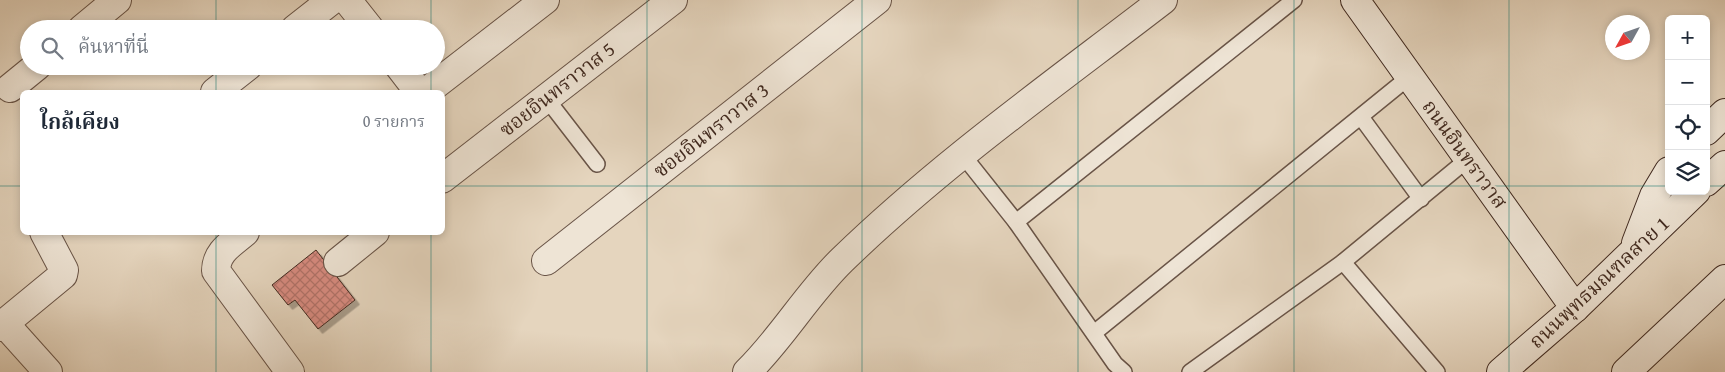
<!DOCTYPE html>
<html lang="th">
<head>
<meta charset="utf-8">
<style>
	body { margin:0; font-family:"Gentium Book Plus","Noto Serif Thai",serif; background:#f6f6f7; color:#1f2937 }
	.controls { position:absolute; right:15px; top:15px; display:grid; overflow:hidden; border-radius:8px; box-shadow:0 2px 8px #0003 }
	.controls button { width:45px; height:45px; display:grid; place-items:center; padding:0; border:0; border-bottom:1px solid #e0e1e3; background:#fff; color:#1f2937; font:25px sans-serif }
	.compass { position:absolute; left:1605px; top:15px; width:45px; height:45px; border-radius:50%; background:#fff; box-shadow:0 2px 8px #0003; rotate:230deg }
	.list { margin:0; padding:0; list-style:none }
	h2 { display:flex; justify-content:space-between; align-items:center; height:65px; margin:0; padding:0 20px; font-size:21px }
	h2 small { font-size:16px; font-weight:400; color:#747a83 }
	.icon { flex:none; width:28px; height:28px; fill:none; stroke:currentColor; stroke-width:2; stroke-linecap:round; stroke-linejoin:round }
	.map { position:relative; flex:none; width:1725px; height:372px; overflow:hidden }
	.search { position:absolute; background:#fff; box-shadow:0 2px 8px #0003; left:20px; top:20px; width:425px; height:55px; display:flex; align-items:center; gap:12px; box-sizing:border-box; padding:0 18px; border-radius:28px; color:#747a83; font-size:19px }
	.panel { position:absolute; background:#fff; box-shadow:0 2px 8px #0003; left:20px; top:90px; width:425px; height:145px; border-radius:8px }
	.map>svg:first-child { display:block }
	.building { fill:url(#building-cross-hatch); stroke:#40291f; filter:url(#shadow) }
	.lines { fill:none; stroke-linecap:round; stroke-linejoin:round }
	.lane-casing { stroke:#695447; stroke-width:18 }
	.street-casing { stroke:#695447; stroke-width:30 }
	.secondary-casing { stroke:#40291f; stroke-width:30 }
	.lane { stroke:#eee4d5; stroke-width:15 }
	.street { stroke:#eee4d5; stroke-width:28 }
	.secondary { stroke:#eee4d5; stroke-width:28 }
	.grid { fill:none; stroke:#0f766e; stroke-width:1; stroke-opacity:0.55 }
	.labels { text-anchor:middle; stroke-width:4; stroke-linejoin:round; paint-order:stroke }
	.street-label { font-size:20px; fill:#40291f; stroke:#eee4d5 }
</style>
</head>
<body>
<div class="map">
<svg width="1725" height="372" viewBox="0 0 1725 372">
	<defs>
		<pattern id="building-cross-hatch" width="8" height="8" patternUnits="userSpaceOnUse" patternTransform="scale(1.25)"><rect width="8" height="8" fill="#d88b80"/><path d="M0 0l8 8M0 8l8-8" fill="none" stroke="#b17268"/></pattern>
		<filter id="shadow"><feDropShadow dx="4.5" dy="4.5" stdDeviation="0" flood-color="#0004"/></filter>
	</defs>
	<rect width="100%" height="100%" fill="#e5d5be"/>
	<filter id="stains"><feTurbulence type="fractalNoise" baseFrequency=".004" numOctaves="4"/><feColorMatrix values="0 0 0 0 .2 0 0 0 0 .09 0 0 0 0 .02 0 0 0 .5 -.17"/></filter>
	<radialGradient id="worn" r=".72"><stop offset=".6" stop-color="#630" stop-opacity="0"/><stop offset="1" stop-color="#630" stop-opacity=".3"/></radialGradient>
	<path class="building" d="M316,250l39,50 -37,29 -23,-29 -7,5 -16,-20z"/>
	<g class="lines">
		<g class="lane-casing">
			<g id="lane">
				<path d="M546,98l51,66"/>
				<path d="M1361,117l60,82"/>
				<path d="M962,154l54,68 99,142 9,8"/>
				<path d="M1016,222l278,-222"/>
				<path d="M1343,262l94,110"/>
				<path d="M1094,333l315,-256"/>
				<path d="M1190,372l153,-110 125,-103"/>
			</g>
		</g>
		<g class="street-casing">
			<g id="street">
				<path d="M347,0l23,29"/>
				<path d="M82,29l35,-29"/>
				<path d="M295,29l37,-29"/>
				<path d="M399,66l20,26"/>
				<path d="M10,88l27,-22"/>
				<path d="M215,92l33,-26"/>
				<path d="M426,92l119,-92"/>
				<path d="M442,179l231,-179"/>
				<path d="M245,232c-14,12 -29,20 -29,39l74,101"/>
				<path d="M546,261l331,-261"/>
				<path d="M338,262l37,-30"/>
				<path d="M5,324l43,48"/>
				<path d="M0,327l63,-52 1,-5 -20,-38"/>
				<path d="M747,372c35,-34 60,-78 95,-112 99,-96 212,-176 321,-260"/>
			</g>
		</g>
		<g class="secondary-casing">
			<g id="secondary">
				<path d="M1355,0l220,308"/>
				<path d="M1706,131l19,-18"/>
				<path d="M1706,182l19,-17"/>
				<path d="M1636,243l18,-47 15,-25"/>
				<path d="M1501,372l74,-64 121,-117"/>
				<path d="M1626,372l99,-93"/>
			</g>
		</g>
		<use href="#lane" class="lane"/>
		<use href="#street" class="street"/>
		<use href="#secondary" class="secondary"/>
	</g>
	<path class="grid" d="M216,0v29M431,0v29M647,0v372M862,0v372M1078,0v372M1294,0v372M1509,0v372M216,66v26M431,66v26M0,186h22M442,186h1227M1706,186h19M216,232v140M431,232v140"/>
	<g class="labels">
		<g class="street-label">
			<text transform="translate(557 89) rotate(-38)" y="7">ซอยอินทราวาส 5</text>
			<text transform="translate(711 130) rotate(-38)" y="7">ซอยอินทราวาส 3</text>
			<text transform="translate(1465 154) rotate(54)" y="7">ถนนอินทราวาส</text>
			<text transform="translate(1599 282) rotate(-43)" y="7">ถนนพุทธมณฑลสาย 1</text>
		</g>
	</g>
	<rect width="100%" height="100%" filter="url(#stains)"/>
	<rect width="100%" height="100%" fill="url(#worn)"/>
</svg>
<div class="controls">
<button>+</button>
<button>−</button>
<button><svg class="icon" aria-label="locate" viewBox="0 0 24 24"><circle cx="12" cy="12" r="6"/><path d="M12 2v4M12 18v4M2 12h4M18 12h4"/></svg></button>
<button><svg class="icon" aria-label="layers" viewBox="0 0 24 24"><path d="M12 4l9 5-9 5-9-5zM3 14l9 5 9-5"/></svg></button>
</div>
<svg class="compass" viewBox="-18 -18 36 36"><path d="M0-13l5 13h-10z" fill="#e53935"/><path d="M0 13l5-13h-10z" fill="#747a83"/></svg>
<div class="search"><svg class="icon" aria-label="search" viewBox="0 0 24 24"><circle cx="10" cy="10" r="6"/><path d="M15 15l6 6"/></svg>ค้นหาที่นี่</div>
<section class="panel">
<h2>ใกล้เคียง<small>0 รายการ</small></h2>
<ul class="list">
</ul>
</section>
</div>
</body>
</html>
